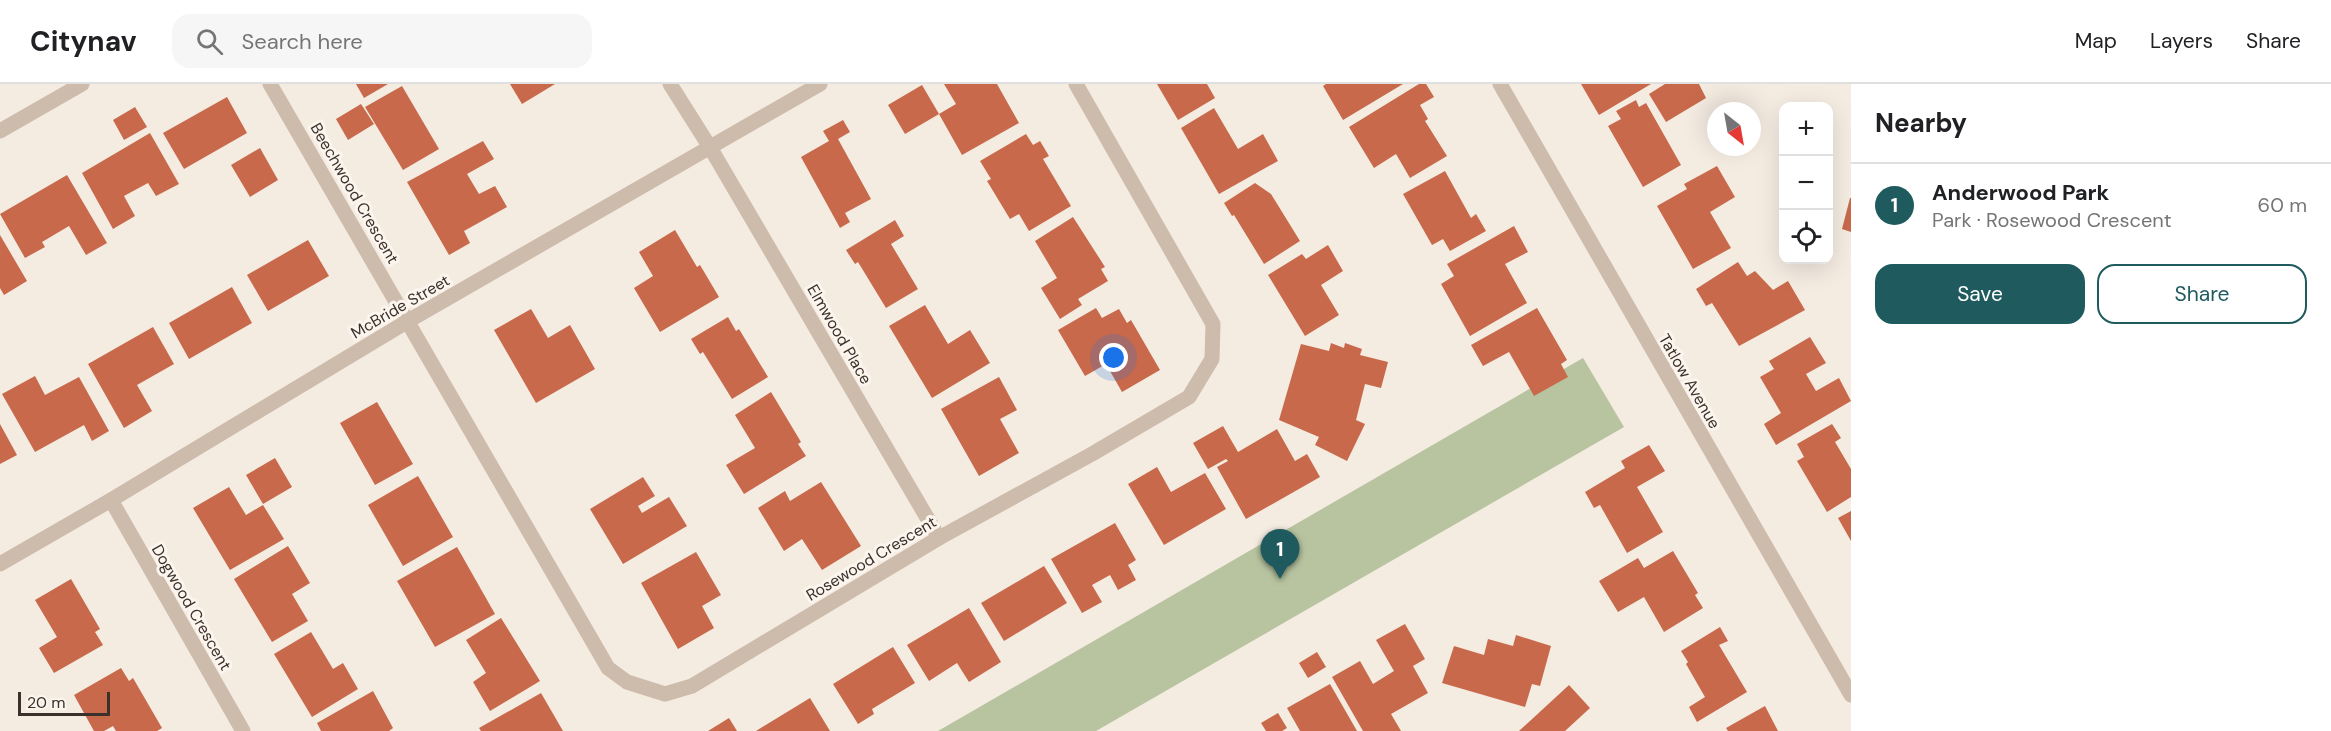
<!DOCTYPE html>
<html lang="en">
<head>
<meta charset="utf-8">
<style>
	body { margin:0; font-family:"DM Sans",sans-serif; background:#f6f6f6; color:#202124 }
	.controls { position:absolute; right:18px; top:18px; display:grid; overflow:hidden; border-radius:12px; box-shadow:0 6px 24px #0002 }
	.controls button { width:54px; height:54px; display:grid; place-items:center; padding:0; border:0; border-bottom:2px solid #e0e0e0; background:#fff; color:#202124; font:30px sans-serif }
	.compass { position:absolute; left:1707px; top:18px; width:54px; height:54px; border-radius:50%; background:#fff; box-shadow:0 6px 24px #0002; rotate:149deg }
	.scale { position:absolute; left:18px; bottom:15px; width:92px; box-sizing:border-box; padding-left:6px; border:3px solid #3b302b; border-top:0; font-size:16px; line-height:21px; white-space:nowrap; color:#3b302b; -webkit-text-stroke:4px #fbf5ee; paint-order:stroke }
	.you { position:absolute; left:1114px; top:274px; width:21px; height:21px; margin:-15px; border:4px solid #fff; border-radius:50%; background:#1a73e8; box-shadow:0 0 0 9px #1a73e833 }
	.badge { display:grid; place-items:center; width:39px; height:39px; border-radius:50%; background:#1f5a5e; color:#fff; font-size:20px; font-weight:700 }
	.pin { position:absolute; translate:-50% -50px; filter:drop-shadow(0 2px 3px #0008) }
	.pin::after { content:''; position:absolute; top:32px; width:21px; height:18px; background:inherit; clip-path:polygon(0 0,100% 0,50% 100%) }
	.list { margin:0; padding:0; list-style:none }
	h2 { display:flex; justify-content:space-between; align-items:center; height:78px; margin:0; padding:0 24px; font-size:26px }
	h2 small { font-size:20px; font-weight:400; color:#757577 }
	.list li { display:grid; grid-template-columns:39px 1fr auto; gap:18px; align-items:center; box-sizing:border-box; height:84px; padding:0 24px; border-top:2px solid #e0e0e0 }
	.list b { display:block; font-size:22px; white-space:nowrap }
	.list p { margin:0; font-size:20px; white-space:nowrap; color:#757577 }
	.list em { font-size:20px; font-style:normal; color:#757577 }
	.actions { display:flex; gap:12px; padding:18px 24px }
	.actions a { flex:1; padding:14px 0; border:2px solid #1f5a5e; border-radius:18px; text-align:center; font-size:21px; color:#1f5a5e }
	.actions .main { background:#1f5a5e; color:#fff }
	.icon { flex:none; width:33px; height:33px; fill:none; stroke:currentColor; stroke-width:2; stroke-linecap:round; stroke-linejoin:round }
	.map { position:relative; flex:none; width:1851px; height:647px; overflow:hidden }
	header { display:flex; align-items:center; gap:36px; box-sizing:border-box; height:84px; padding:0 30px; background:#fff; border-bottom:2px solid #e0e0e0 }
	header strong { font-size:28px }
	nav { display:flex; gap:33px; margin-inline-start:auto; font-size:21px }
	.search { width:420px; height:54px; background:#f6f6f6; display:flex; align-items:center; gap:15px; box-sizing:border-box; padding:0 21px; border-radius:18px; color:#757577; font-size:22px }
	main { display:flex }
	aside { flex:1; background:#fff }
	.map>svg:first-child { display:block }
	.green { fill:#b8c4a0 }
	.building { fill:#c8694b }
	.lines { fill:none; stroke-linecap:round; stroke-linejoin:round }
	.minor { stroke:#cdbbac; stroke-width:15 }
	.labels { text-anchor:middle; stroke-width:6; stroke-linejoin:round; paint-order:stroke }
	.street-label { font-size:16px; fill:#3b302b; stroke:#fbf5ee }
</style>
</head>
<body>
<header>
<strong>Citynav</strong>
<div class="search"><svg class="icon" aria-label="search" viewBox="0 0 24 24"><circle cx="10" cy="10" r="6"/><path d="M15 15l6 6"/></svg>Search here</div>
<nav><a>Map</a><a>Layers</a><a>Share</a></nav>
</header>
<main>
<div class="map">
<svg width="1851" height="647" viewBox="0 0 1851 647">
	<rect width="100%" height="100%" fill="#f4ebe1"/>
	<path class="green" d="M1583,274l41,69 -528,304h-158z"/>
	<g class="building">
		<path d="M356,0h32l-24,14z"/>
		<path d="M510,0h45l-33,20z"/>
		<path d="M944,0h53l22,39 -57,32 -23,-41 17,-10z"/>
		<path d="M1157,0h50l8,14 -37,22z"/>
		<path d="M1326,0h77l-60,36 -20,-34z"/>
		<path d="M1419,0h7l8,13 -14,8 8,14 -3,2 22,35 -37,22 -14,-24 -22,14 -25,-41z"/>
		<path d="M1581,0h70l-52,31z"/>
		<path d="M1665,0h34l7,14 -40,24 -17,-28z"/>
		<path d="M922,1l17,29 -34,20 -17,-29z"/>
		<path d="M402,2l37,63 -36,21 -38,-63z"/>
		<path d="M227,13l20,36 -63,36 -21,-36z"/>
		<path d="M1636,16l3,7 7,-4 35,62 -38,22 -35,-61 13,-7 -5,-8z"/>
		<path d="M361,20l13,20 -26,16 -12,-21z"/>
		<path d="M135,23l12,20 -23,13 -11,-20z"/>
		<path d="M1214,24l24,41 25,-15 15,27 -59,33 -38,-66z"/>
		<path d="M843,36l7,12 -12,7 33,60 -26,14 5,9 -10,6 -39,-71 28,-16 -6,-10z"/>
		<path d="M150,49l29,51 -23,12 -8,-13 -24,13 11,20 -22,13 -31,-56z"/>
		<path d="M1026,50l7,11 7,-4 9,15 -6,3 28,47 -42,25 -10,-17 -9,5 -23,-38 4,-2 -11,-18z"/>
		<path d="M483,57l11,18 -27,15 12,20 16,-8 12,21 -43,24 6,12 -21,12 -42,-73z"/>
		<path d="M260,64l18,32 -28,17 -19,-32z"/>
		<path d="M1717,82l18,31 -25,15 21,36 -38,21 -36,-63 30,-17 -3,-5z"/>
		<path d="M1445,87l26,47 5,-4 10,17 -36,20 -7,-12 -11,6 -29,-51z"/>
		<path d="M67,91l40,68 -21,12 -17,-29 -27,16 3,5 -20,11 -25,-44z"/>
		<path d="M1255,99l16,11 29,47 -36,23 -30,-49 -2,1 -8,-13z"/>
		<path d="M1850,114h1v34l-9,-3z"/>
		<path d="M1073,133l32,50 -4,2 7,12 -30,18 4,6 -22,14 -19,-31 16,-10 -22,-37z"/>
		<path d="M895,136l9,16 -13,8 27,45 -32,19 -28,-46 -3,2 -9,-14z"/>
		<path d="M1514,142l14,26 -23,12 22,39 -57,33 -29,-52 13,-8 -7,-12z"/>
		<path d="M675,146l22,37 3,-2 19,32 -59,35 -26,-44 19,-12 -14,-24z"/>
		<path d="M0,151l27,46 -23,14 -4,-7z"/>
		<path d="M308,156l21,36 -61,35 -21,-36z"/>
		<path d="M1328,161l15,26 -22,14 18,30 -34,21 -37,-61 34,-21 4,5z"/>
		<path d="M1738,178l9,14 8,-5 18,19 15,-9 17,29 -66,36 -27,-43 -6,3 -10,-17z"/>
		<path d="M232,203l20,36 -63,36 -20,-36z"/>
		<path d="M925,221l23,39 22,-14 20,33 -58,35 -43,-72z"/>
		<path d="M1096,224l6,10 17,-9 8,14 4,-3 29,50 -38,22 -16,-28 -21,12 -27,-46z"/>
		<path d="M1537,224l30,52 -6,4 7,13 -34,19 -25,-44 -26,14 -12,-21z"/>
		<path d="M531,225l17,29 22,-13 25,44 -59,34 -42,-73z"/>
		<path d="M728,233l8,14 3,-2 29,48 -36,22 -29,-47 -3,2 -9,-15z"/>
		<path d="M153,243l21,37 -37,21 15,26 -28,17 -36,-64z"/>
		<path d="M1810,253l16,26 -20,11 10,17 23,-13 12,23 -75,44 -12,-21 17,-11 -21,-36 14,-8 -5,-8z"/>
		<path d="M1331,259l13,5 1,-5 17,6 -2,6 28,7 -7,26 -16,-4 -9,36 9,4 -18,37 -32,-16 4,-8 -40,-17 22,-76 28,7z"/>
		<path d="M35,292l10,19 34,-18 30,54 -17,10 -8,-16 -49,27 -33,-58z"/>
		<path d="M999,293l18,33 -17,9 19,34 -40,23 -38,-67z"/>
		<path d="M771,308l30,50 -3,2 8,12 -62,38 -18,-29 29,-17 -20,-33z"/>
		<path d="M377,318l36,62 -38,21 -35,-62z"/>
		<path d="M0,340l17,31 -17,9z"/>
		<path d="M1832,340l9,14 -6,4 16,27v28l-24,15 -30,-51 7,-4 -7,-13z"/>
		<path d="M1223,342l15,26 39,-23 18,32 12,-7 13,23 -74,42 -29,-52 11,-6 -2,-2 -18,10 -15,-26z"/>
		<path d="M1649,361l16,26 -28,16 26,45 -36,21 -27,-48 -6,3 -9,-16 40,-24 -4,-7z"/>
		<path d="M275,374l17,29 -29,17 -17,-29z"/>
		<path d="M1157,383l14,25 34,-19 21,36 -62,36 -36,-61z"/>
		<path d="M418,392l35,61 -50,29 -35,-61z"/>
		<path d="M643,393l12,19 -17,10 4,7 27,-16 18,29 -64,38 -33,-55z"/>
		<path d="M821,398l40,64 -39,24 -20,-31 -18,12 -26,-43 27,-17 5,10z"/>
		<path d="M229,403l17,28 17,-10 21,34 -54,31 -37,-62z"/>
		<path d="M1851,427v30l-13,-23z"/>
		<path d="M1115,439l21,37 -8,5 8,15 -18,10 -8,-15 -18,10 10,17 -20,11 -31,-54z"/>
		<path d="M288,462l22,37 -18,11 16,27 -36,21 -38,-63z"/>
		<path d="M457,463l38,67 -60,33 -38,-66z"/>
		<path d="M1673,467l25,42 -3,2 8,13 -39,24 -20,-35 -26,15 -19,-31 39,-23 6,10z"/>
		<path d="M696,468l25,43 -19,11 12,22 -36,21 -37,-66z"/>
		<path d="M1044,482l23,37 -63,38 -23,-38z"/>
		<path d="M71,495l29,50 -5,3 8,13 -49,28 -15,-25 18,-11 -22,-37z"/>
		<path d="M969,524l32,54 -32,20 -12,-19 -28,18 -22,-36z"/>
		<path d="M501,534l39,63 -50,30 -17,-29 13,-9 -20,-33z"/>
		<path d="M1405,540l20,35 -12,7 15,27 -37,21 10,17h-38l-31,-54 28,-16 13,23 21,-13 -18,-31z"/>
		<path d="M1720,543l8,14 -9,4 28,47 -50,30 -8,-15 16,-10 -19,-33 2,-2 -7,-11z"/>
		<path d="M311,548l22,37 10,-6 15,26 -46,28 -38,-63z"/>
		<path d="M1516,551l35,11 -11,40 -8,-2 -7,23 -83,-24 12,-37 30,9 4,-16 25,7z"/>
		<path d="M893,563l22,36 -43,26 2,5 -16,10 -25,-40z"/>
		<path d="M1317,568l9,15 -18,11 -9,-15z"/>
		<path d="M121,584l8,13 4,-3 29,50 -5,3h-41l-3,-5 -9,5h-10l-20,-36z"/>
		<path d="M1330,600l27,47h-57l-13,-23z"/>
		<path d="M1569,601l21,23 -25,23h-46z"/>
		<path d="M373,607l20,37 -4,3h-68l-4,-8z"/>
		<path d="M541,609l22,38h-82l-2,-3z"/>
		<path d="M810,614l20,33h-74z"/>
		<path d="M1765,622l13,25h-50l-2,-3z"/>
		<path d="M1278,629l9,15 -5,3h-16l-5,-8z"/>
		<path d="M729,634l8,13h-29z"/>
	</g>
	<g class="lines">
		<g class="minor">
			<path d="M270,0l338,584 19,14 38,12 27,-8 247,-148 153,-84 97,-57 23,-38 1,-35 -137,-240"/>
			<path d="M670,0l41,65 228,389"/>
			<path d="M1500,0l351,611"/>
			<path d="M0,47l82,-47"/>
			<path d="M111,416l132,231"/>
			<path d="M0,480l111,-64 297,-179 412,-237"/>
		</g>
	</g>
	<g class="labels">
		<g class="street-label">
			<text transform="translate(355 109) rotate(60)" y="6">Beechwood Crescent</text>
			<text transform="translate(400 222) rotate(-30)" y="6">McBride Street</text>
			<text transform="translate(840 250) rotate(60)" y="6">Elmwood Place</text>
			<text transform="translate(1690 297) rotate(60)" y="6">Tatlow Avenue</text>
			<text transform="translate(871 474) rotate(-31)" y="6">Rosewood Crescent</text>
			<text transform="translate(192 523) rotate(60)" y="6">Dogwood Crescent</text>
		</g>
	</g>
</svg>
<div class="controls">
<button>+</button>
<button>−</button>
<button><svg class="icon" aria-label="locate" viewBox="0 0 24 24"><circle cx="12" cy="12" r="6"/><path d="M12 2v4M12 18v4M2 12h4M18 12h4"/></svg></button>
</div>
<svg class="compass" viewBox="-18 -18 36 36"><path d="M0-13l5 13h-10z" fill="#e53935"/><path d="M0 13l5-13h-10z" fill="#757577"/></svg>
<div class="scale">20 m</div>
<div class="you"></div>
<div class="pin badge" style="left:1280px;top:495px">1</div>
</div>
<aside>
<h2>Nearby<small></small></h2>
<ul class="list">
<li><span class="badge">1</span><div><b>Anderwood Park</b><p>Park · Rosewood Crescent</p></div><em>60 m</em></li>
</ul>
<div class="actions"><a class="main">Save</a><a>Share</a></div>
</aside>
</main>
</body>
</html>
